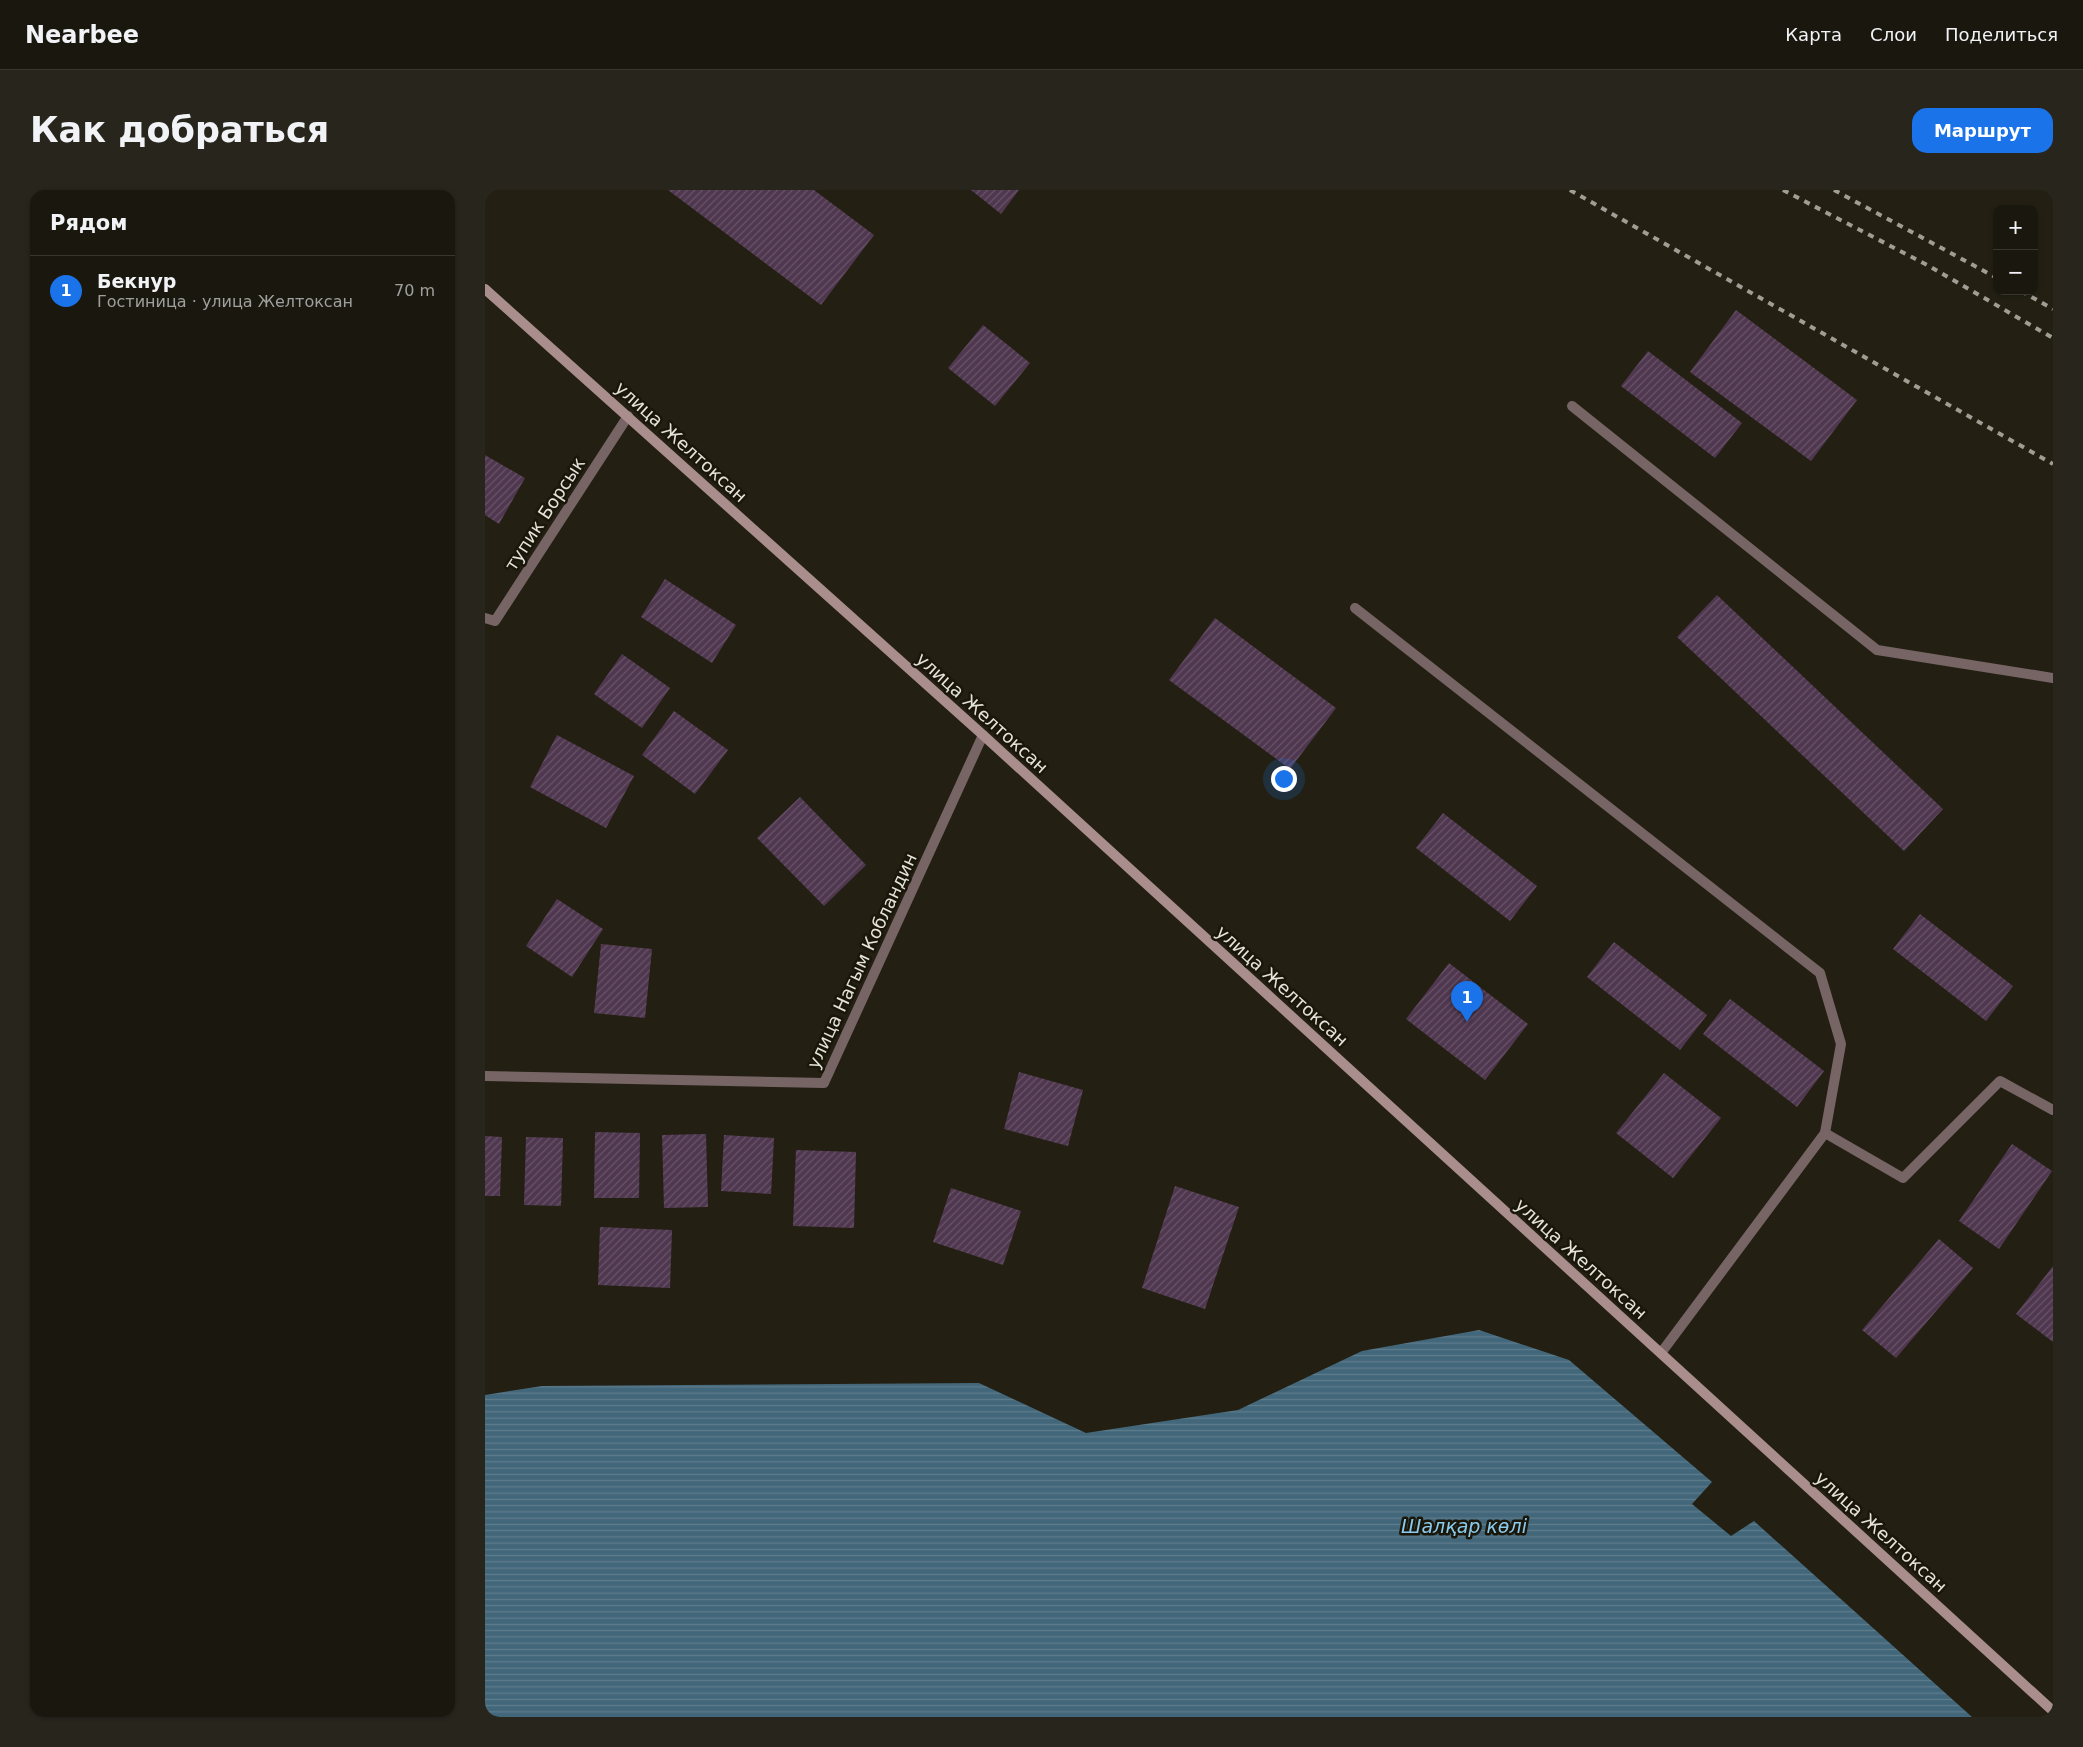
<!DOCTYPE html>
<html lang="ru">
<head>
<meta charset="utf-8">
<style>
	body { margin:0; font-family:"DejaVu Sans",sans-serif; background:#27251c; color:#f1f3f6 }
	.controls { position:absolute; right:15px; top:15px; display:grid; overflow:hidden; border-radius:10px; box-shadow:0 1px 4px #0004 }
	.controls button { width:45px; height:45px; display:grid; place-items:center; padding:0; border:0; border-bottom:1px solid #38372e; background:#1a180e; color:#f1f3f6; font:25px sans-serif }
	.you { position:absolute; left:798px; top:588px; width:18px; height:18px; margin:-12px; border:4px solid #fff; border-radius:50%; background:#1a73e8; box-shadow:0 0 0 8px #1a73e833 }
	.badge { display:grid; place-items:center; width:32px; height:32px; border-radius:50%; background:#1a73e8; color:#fff; font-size:16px; font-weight:700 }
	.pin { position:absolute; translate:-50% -41px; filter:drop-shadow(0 1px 2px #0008) }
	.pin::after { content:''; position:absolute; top:26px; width:18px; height:15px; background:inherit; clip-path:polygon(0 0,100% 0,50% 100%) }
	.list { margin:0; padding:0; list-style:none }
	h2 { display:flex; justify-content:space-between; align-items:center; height:65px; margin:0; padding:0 20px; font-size:21px }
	h2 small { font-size:16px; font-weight:400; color:#9fa09e }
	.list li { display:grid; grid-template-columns:32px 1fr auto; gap:15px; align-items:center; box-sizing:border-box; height:70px; padding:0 20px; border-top:1px solid #38372e }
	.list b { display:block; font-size:19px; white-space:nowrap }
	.list p { margin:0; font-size:16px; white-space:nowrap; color:#9fa09e }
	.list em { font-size:16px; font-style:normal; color:#9fa09e }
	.map { position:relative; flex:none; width:1568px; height:1527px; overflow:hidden; border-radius:15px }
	header { display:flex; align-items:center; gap:30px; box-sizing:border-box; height:70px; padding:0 25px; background:#1a180e; border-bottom:1px solid #38372e }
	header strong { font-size:24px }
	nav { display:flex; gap:28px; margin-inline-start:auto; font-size:18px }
	.intro { display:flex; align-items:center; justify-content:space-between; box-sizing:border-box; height:120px; padding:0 30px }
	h1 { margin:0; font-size:35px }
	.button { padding:12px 22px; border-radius:15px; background:#1a73e8; color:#fff; font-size:18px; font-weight:700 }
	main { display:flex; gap:30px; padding:0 30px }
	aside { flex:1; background:#1a180e; border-radius:15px; box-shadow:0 1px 4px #0004 }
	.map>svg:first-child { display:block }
	.water { fill:url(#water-rules) }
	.building { fill:url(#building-hatch) }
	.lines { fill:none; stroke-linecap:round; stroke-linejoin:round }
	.lane { stroke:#776566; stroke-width:10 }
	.street { stroke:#776566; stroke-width:10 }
	.secondary { stroke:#aa8d8d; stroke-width:10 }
	.rail { stroke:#a09e94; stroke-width:4; stroke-dasharray:6 6; stroke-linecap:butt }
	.labels { text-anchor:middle; stroke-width:5; stroke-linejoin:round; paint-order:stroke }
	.street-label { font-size:18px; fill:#e5e3da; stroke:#1a170a }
	.water-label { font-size:19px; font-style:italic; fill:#8acaec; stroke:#1a170a }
</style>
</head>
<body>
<header>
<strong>Nearbee</strong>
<nav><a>Карта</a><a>Слои</a><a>Поделиться</a></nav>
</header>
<div class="intro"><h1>Как добраться</h1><a class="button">Маршрут</a></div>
<main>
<aside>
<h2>Рядом<small></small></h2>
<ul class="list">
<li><span class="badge">1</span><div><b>Бекнур</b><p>Гостиница · улица Желтоксан</p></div><em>70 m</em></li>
</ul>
</aside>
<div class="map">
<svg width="1568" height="1527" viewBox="0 0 1568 1527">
	<defs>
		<pattern id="water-rules" width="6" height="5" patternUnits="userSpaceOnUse" patternTransform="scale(1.25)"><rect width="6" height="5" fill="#43677a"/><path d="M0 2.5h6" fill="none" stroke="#5e7d8c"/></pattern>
		<pattern id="building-hatch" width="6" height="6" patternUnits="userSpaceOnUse" patternTransform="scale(1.25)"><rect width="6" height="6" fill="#4f374f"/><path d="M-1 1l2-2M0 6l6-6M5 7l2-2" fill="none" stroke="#685468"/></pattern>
	</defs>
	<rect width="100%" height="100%" fill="#232013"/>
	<path class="water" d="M994,1140l90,30 143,122 -20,22 39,32 23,-15 218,196h-1487v-322l57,-9 437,-3 107,50 152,-23 124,-59z"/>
	<g class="building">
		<path d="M183,0h146l60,45 -53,70z"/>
		<path d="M486,0h48l-18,24z"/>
		<path d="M1251,120l121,90 -46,61 -121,-89z"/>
		<path d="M498,135l47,38 -35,43 -47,-38z"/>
		<path d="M1163,161l94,72 -27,35 -94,-72z"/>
		<path d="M0,265l40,23 -26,46 -14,-9z"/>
		<path d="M180,389l71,46 -24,38 -71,-46z"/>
		<path d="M1232,405l226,214 -39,42 -227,-214z"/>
		<path d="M730,428l121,90 -46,61 -121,-89z"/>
		<path d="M137,464l48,34 -28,40 -48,-34z"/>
		<path d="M189,521l54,39 -33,44 -53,-39z"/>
		<path d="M72,545l77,41 -28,52 -76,-41z"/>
		<path d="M315,607l66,68 -42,41 -67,-68z"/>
		<path d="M958,623l94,73 -27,35 -94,-73z"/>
		<path d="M72,709l46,30 -31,48 -46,-31z"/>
		<path d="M1435,724l93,72 -27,35 -93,-72z"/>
		<path d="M1129,752l93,73 -27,35 -93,-73z"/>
		<path d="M116,754l51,5 -7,69 -51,-5z"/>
		<path d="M964,773l79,61 -43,56 -79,-61z"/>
		<path d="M1245,809l94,72 -27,36 -94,-73z"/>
		<path d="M534,882l64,18 -15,56 -64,-17z"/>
		<path d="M1179,883l57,45 -48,60 -57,-45z"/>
		<path d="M110,942l45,1 -1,65h-45z"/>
		<path d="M221,944l2,73 -44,1 -2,-73z"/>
		<path d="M239,945l50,3 -3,56 -50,-3z"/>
		<path d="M0,946l17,1 -2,59h-15z"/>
		<path d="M41,947l37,1 -2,68 -37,-1z"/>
		<path d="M1527,954l40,27 -53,78 -40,-28z"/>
		<path d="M311,960l60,2 -2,76 -61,-2z"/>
		<path d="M690,996l64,21 -34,102 -63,-21z"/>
		<path d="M466,998l70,23 -18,54 -70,-23z"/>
		<path d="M115,1037l72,3 -2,58 -72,-3z"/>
		<path d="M1454,1049l34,29 -77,90 -34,-28z"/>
		<path d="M1568,1076v76l-37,-28z"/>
	</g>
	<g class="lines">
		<g class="lane">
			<path d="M1087,216l305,244 176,28"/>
			<path d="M870,418l465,365 21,71 -16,89 -164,220"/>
			<path d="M1340,943l78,45 97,-97 53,29"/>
		</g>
		<g class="street">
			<path d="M0,428l10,3 133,-205"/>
			<path d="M0,886l339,7 159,-348"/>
		</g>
		<path class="secondary" d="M0,99l498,446 1070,976"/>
		<g class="rail">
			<path d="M1085,0l483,274"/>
			<path d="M1298,0l146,76 124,72"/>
			<path d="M1349,0l163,88"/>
			<path d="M1536,101l32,18"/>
		</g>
	</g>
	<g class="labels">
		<g class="street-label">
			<text transform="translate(196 252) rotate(42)" y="6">улица Желтоксан</text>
			<text transform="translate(60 324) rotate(-57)" y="6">тупик Борсык</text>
			<text transform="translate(497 523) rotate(42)" y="6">улица Желтоксан</text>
			<text transform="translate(377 771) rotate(-65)" y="6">улица Нагым Кобландин</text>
			<text transform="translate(797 796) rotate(42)" y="6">улица Желтоксан</text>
			<text transform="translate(1096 1069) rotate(42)" y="6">улица Желтоксан</text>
			<text transform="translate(1396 1342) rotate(42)" y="6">улица Желтоксан</text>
		</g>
		<g class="water-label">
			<text x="979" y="1343">Шалқар көлі</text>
		</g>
	</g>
</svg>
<div class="controls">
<button>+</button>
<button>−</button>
</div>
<div class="you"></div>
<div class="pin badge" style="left:982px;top:832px">1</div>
</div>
</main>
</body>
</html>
